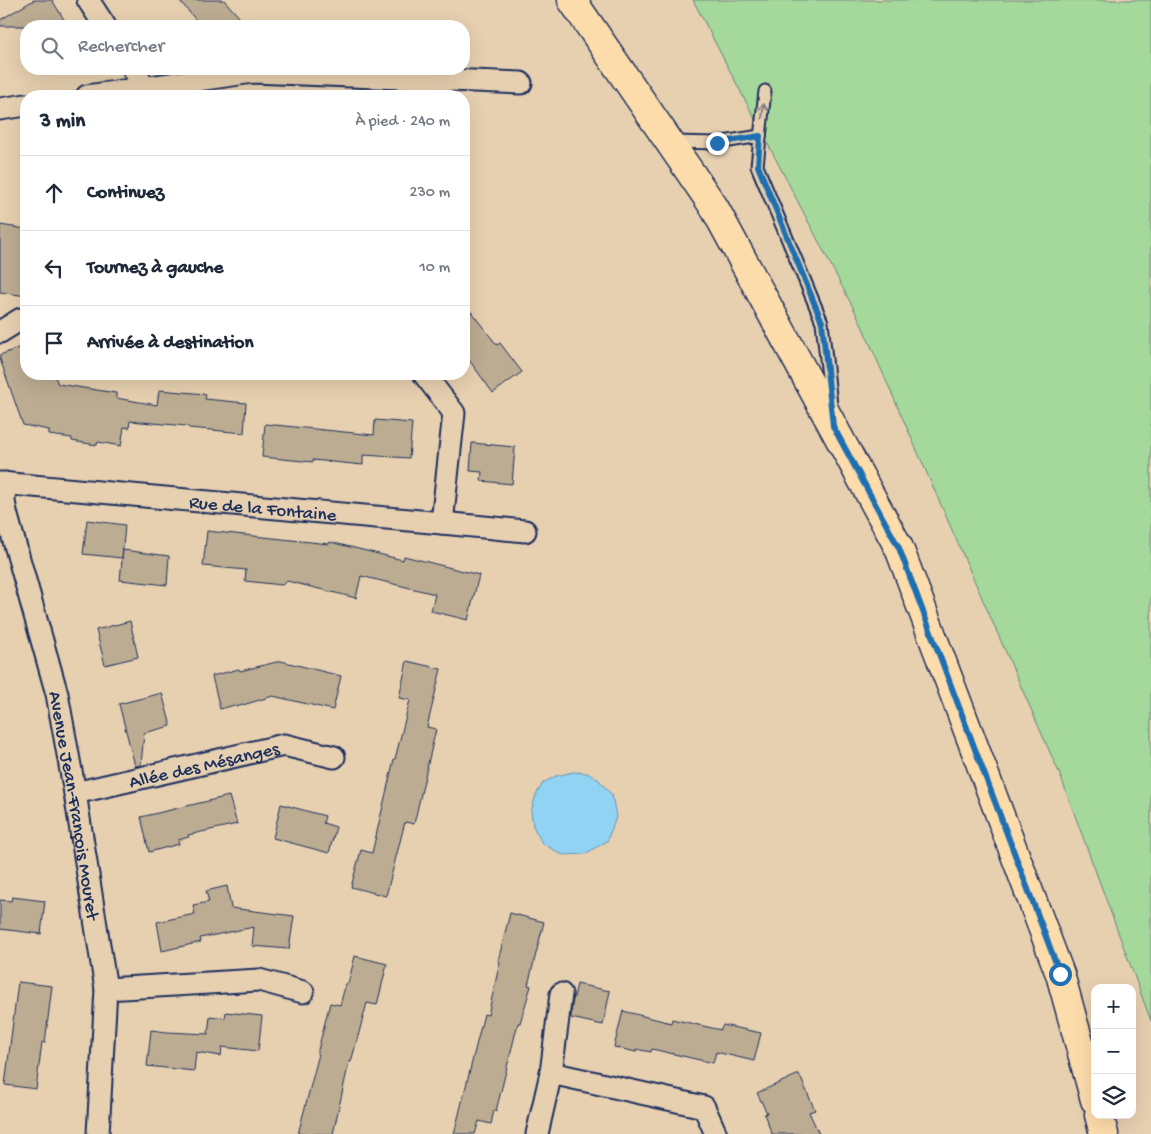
<!DOCTYPE html>
<html lang="fr">
<head>
<meta charset="utf-8">
<style>
	body { margin:0; font-family:"Gochi Hand",sans-serif; background:#f6f6f7; color:#1f2937 }
	.controls { position:absolute; right:15px; bottom:15px; display:grid; overflow:hidden; border-radius:10px; box-shadow:0 5px 20px #0002 }
	.controls button { width:45px; height:45px; display:grid; place-items:center; padding:0; border:0; border-bottom:1px solid #e0e1e3; background:#fff; color:#1f2937; font:25px sans-serif }
	.stop { position:absolute; width:15px; height:15px; margin:-11px; border:4px solid #1f6fb2; border-radius:50%; background:#fff }
	.stop.end { background:#1f6fb2; border-color:#fff; box-shadow:0 1px 5px #0008 }
	.list { margin:0; padding:0; list-style:none }
	h2 { display:flex; justify-content:space-between; align-items:center; height:65px; margin:0; padding:0 20px; font-size:21px }
	h2 small { font-size:16px; font-weight:400; color:#747a83 }
	.list li { display:grid; grid-template-columns:32px 1fr auto; gap:15px; align-items:center; box-sizing:border-box; height:75px; padding:0 20px; border-top:1px solid #e0e1e3 }
	.list b { display:block; font-size:19px; white-space:nowrap }
	.list em { font-size:16px; font-style:normal; color:#747a83 }
	.icon { flex:none; width:28px; height:28px; fill:none; stroke:currentColor; stroke-width:2; stroke-linecap:round; stroke-linejoin:round }
	.map { position:relative; flex:none; width:1151px; height:1134px; overflow:hidden }
	.search { position:absolute; background:#fff; box-shadow:0 5px 20px #0002; left:20px; top:20px; width:450px; height:55px; display:flex; align-items:center; gap:12px; box-sizing:border-box; padding:0 18px; border-radius:20px; color:#747a83; font-size:19px }
	.panel { position:absolute; background:#fff; box-shadow:0 5px 20px #0002; left:20px; top:90px; width:450px; height:290px; border-radius:20px }
	.map>svg:first-child { display:block }
	.green { fill:#a5d99b; stroke:#60847c }
	.water { fill:#91d3f2; stroke:#6291b7 }
	.building { fill:#bcac92; stroke:#1b2f5e }
	.lines { fill:none; stroke-linecap:round; stroke-linejoin:round }
	.service-casing { stroke:#1b2f5e; stroke-width:15 }
	.minor-casing { stroke:#1b2f5e; stroke-width:25 }
	.primary-casing { stroke:#1b2f5e; stroke-width:31 }
	.service { stroke:#e7d0b0; stroke-width:11 }
	.minor { stroke:#e7d0b0; stroke-width:21 }
	.primary { stroke:#fddcac; stroke-width:28 }
	.oneway { stroke:#818087 }
	.route { stroke:#1f6fb2; stroke-width:6 }
	.labels { text-anchor:middle; stroke-width:4; stroke-linejoin:round; paint-order:stroke }
	.street-label { font-size:19px; fill:#1b2f5e; stroke:#e7d0b0 }
</style>
</head>
<body>
<div class="map">
<svg width="1151" height="1134" viewBox="0 0 1151 1134">
	<rect width="100%" height="100%" fill="#e7d0b0"/>
	<filter id="ink" filterUnits="userSpaceOnUse"><feTurbulence type="fractalNoise" baseFrequency=".02" numOctaves="2"/><feDisplacementMap in="SourceGraphic" scale="10" xChannelSelector="R" yChannelSelector="G"/><feConvolveMatrix kernelMatrix="1 2 1 2 8 2 1 2 1" color-interpolation-filters="sRGB"/></filter>
	<g filter="url(#ink)">
		<path class="green" d="M693,0h458v1021l-91,-246 -201,-456z"/>
		<path class="water" d="M573,772l14,1 12,7 13,15 4,22 -9,24 -22,13 -22,1 -21,-12 -9,-17 -2,-15 5,-16 7,-12 13,-7z"/>
		<g class="building">
			<path d="M34,0h18l16,26h-68v-6z"/>
			<path d="M179,0h45l23,26h-46z"/>
			<path d="M0,225l26,4v67l-26,-4z"/>
			<path d="M464,303l33,42 3,-2 22,29 -29,21 -29,-40z"/>
			<path d="M26,345v29h28l4,10 58,9v5l41,7 2,-15 47,4 -1,5 41,4 -2,30 -55,-5 -2,-2 -57,-5 -1,7 -5,-1 -3,19 -23,-4 -1,3 -25,-4v-3l-23,-3v-5l-26,-5 -23,-66v-4z"/>
			<path d="M375,420l37,3 -3,35 -46,-3v10l-50,-5v2l-51,-5 3,-33 109,11z"/>
			<path d="M472,443l43,4 -3,37 -31,-3 1,-9 -12,-1z"/>
			<path d="M87,520l38,5 -3,33 -39,-4z"/>
			<path d="M207,531l122,13 1,-2 73,18 1,-4 75,19 -11,45 -37,-9 4,-17 -74,-18 -5,22 -69,-17 -5,4 -37,-4 1,-11 -43,-4z"/>
			<path d="M123,550l46,6 -2,29 -47,-5z"/>
			<path d="M130,621l8,36 -33,8 -9,-35z"/>
			<path d="M281,661l60,15 -8,34 -60,-14 -37,11 -1,-2 -15,4 -8,-33 27,-7 1,2z"/>
			<path d="M407,661l34,8 -14,58 9,2 -22,95 -9,-2 -19,74 -35,-9 10,-37 11,3 22,-94h1l15,-59 -11,-2z"/>
			<path d="M162,693l9,33 -27,7 -3,32 -6,1 -16,-62z"/>
			<path d="M229,796l8,28 -49,11 1,2 -11,3 1,4 -30,8 -8,-35z"/>
			<path d="M281,804l44,12 -2,7 13,4 -7,26 -56,-15z"/>
			<path d="M227,886l4,22 63,8 -5,33 -37,-3 2,-19 -54,11 1,4 -39,9 -5,-29 38,-8 -2,-9 16,-3 -3,-11z"/>
			<path d="M12,897l33,4 -4,33 -41,-5v-29l11,1z"/>
			<path d="M510,913l34,9 -16,63 3,1 -11,37h-2l-22,88 -2,-1 -3,14 -12,-3 -4,13h-21l30,-120 4,1 12,-53 -2,-1z"/>
			<path d="M355,956l32,8 -10,41 -10,-2 -16,59h-2l-16,72h-35l21,-80h-2l13,-51 10,2 6,-22 2,1z"/>
			<path d="M18,982l34,4 -7,57 -3,-1 -6,47 -31,-4z"/>
			<path d="M577,984l33,7 -7,34 -32,-7 1,-13z"/>
			<path d="M623,1011l48,12 1,-4 49,11 2,-5 38,8 -7,28 -38,-9 -3,11 -61,-14 -1,3 -15,-3v3l-22,-5z"/>
			<path d="M226,1012l36,4 -4,35 -36,-4 -1,9 -25,-4 -2,19 -47,-5 4,-36 16,2 41,2 2,-18 15,2z"/>
			<path d="M799,1074l16,36 -6,2 10,22h-47l-8,-20 3,-1 -10,-20z"/>
		</g>
		<g class="lines">
			<g class="service-casing">
				<g id="service">
					<path d="M765,91l-8,75 65,156 9,83"/>
					<path d="M673,142l44,1 43,-7"/>
				</g>
			</g>
			<g class="minor-casing">
				<g id="minor">
					<path d="M88,0l17,26"/>
					<path d="M133,69l12,19"/>
					<path d="M87,96l166,-24 268,11"/>
					<path d="M0,109l26,-4"/>
					<path d="M0,332l21,-13 5,1"/>
					<path d="M424,374l30,39 -12,110"/>
					<path id="s1" d="M0,483l442,40 83,8"/>
					<path id="s2" d="M5,483l-1,19 3,14 50,178 18,99 31,196 -8,145"/>
					<path id="s3" d="M75,793l209,-48 50,12"/>
					<path d="M106,989l153,-9 44,12"/>
					<path d="M551,1073l10,-79"/>
					<path d="M537,1134l14,-61 153,34 12,27"/>
				</g>
			</g>
			<g class="primary-casing">
				<g id="primary">
					<path d="M572,0l142,207 185,341 161,426 35,126"/>
					<path d="M1099,1115l5,19"/>
				</g>
			</g>
			<use href="#service" class="service"/>
			<use href="#minor" class="minor"/>
			<use href="#primary" class="primary"/>
		</g>
		<defs><path id="oneway-shaft" d="M-6 0H5M1.5-3L5.5 0L1.5 3" fill="none" stroke-width="1.6" stroke-linecap="round" stroke-linejoin="round" transform="scale(1.25)"/></defs>
		<use class="oneway" href="#oneway-shaft" transform="translate(763 111) rotate(-83)"/>
	</g>
	<g class="lines" filter="url(#ink)">
		<path class="route" d="M717,143l43,-7 -2,30 64,156 11,104 66,122 161,426"/>
	</g>
	<g class="labels">
		<g class="street-label">
			<text dy="7" stroke="none"><textPath href="#s1" startOffset="264">Rue de la Fontaine</textPath></text>
			<text dy="7" stroke="none"><textPath href="#s3" startOffset="132">Allée des Mésanges</textPath></text>
			<text dy="7" stroke="none"><textPath href="#s2" startOffset="331">Avenue Jean-François Mouret</textPath></text>
		</g>
	</g>
</svg>
<div class="controls">
<button>+</button>
<button>−</button>
<button><svg class="icon" aria-label="layers" viewBox="0 0 24 24"><path d="M12 4l9 5-9 5-9-5zM3 14l9 5 9-5"/></svg></button>
</div>
<div class="stop" style="left:1060px;top:974px"></div>
<div class="stop end" style="left:717px;top:143px"></div>
<div class="search"><svg class="icon" aria-label="search" viewBox="0 0 24 24"><circle cx="10" cy="10" r="6"/><path d="M15 15l6 6"/></svg>Rechercher</div>
<section class="panel">
<h2>3 min<small>À pied · 240 m</small></h2>
<ul class="list">
<li><svg class="icon" aria-label="ahead" viewBox="0 0 24 24"><path d="M12 20V5M6 11l6-6 6 6"/></svg><div><b>Continuez</b></div><em>230 m</em></li>
<li><svg class="icon" aria-label="left" viewBox="0 0 24 24"><path d="M17 20v-9H6M10 6l-5 5 5 5"/></svg><div><b>Tournez à gauche</b></div><em>10 m</em></li>
<li><svg class="icon" aria-label="arrive" viewBox="0 0 24 24"><path d="M6 21V4h12l-3 4 3 4H6"/></svg><div><b>Arrivée à destination</b></div></li>
</ul>
</section>
</div>
</body>
</html>
